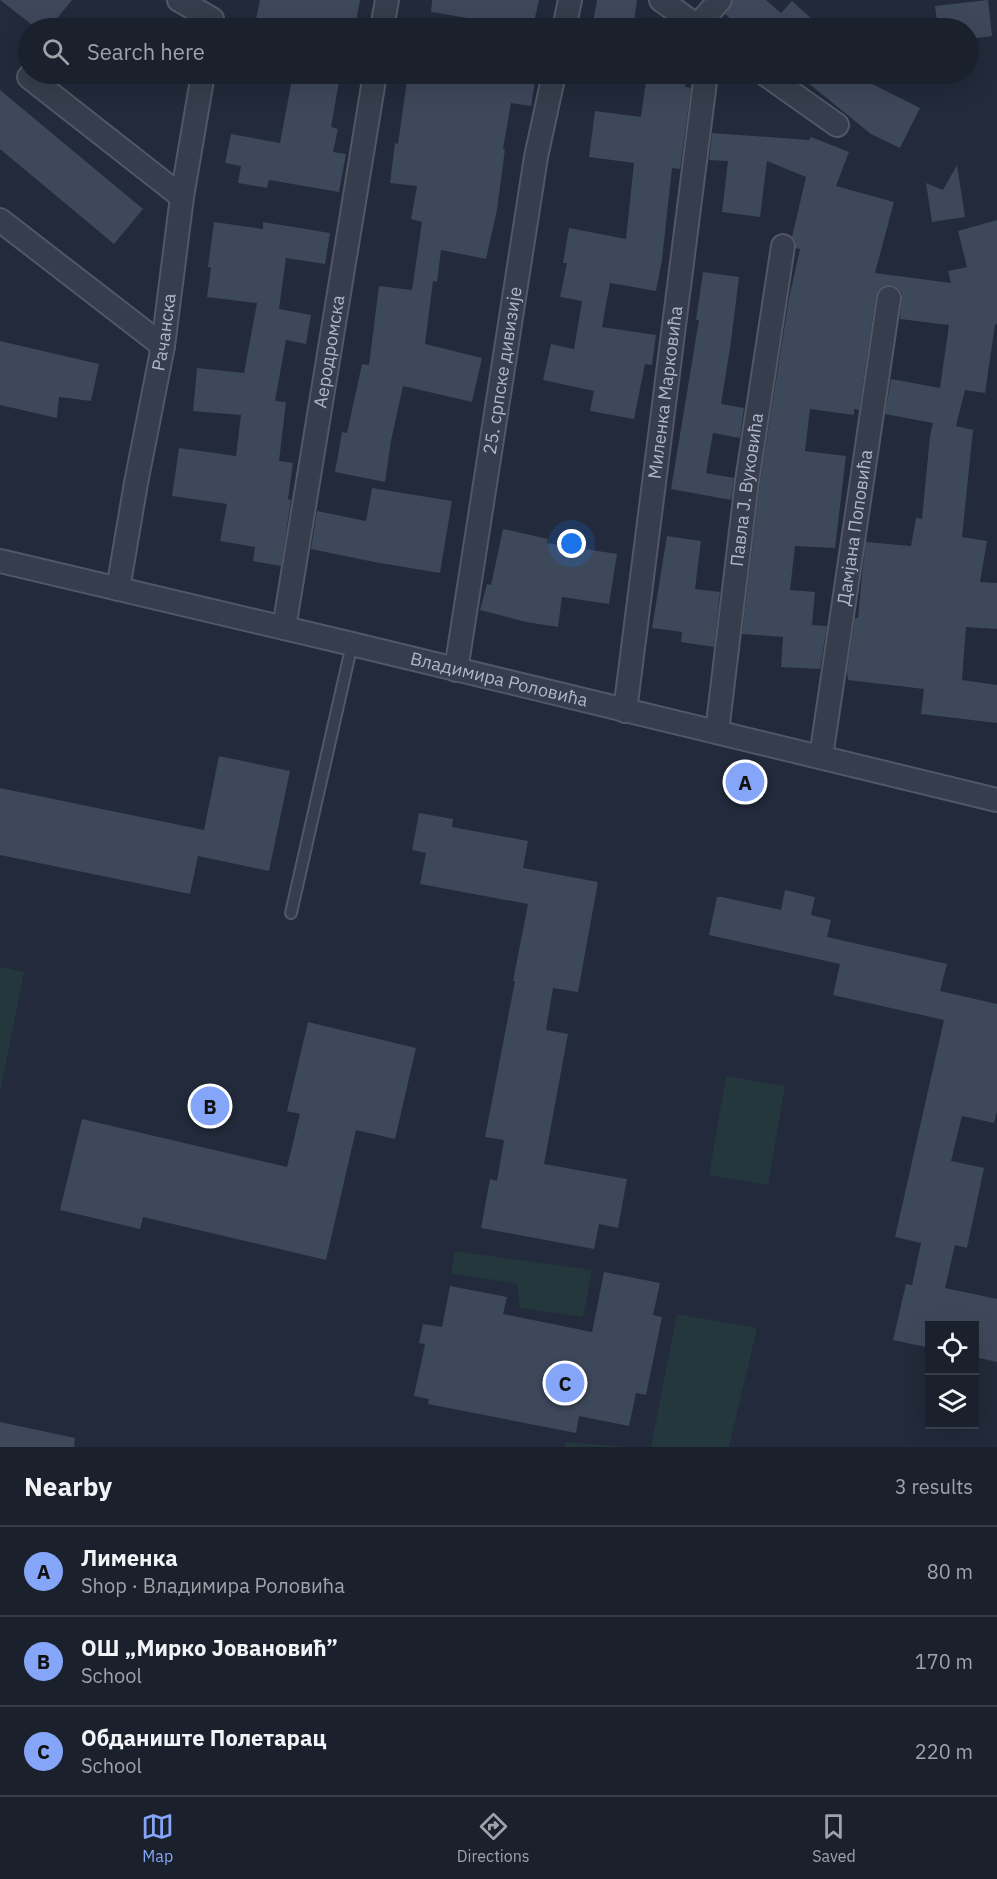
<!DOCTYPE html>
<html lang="en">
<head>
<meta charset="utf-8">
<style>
	body { margin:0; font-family:"IBM Plex Sans",sans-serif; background:#272d38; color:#f1f3f6 }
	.controls { position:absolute; right:18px; bottom:18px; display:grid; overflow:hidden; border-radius:0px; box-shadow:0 6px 24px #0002 }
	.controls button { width:54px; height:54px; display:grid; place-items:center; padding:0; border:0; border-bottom:2px solid #383e48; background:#1a202c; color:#f1f3f6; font:30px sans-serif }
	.you { position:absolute; left:572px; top:544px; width:21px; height:21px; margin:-15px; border:4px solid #fff; border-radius:50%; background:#1a73e8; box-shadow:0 0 0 9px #1a73e833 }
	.badge { display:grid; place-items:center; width:39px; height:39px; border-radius:50%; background:#85a5f8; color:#111; font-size:20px; font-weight:700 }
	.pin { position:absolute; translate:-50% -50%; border:3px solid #fff; box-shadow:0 2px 6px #0006 }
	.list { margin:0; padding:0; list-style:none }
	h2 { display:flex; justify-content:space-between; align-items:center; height:78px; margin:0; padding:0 24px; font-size:26px }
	h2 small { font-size:20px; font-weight:400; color:#9fa3a9 }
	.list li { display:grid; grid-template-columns:39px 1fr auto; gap:18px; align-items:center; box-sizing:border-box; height:90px; padding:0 24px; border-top:2px solid #383e48 }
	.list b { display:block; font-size:22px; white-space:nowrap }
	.list p { margin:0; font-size:20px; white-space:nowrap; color:#9fa3a9 }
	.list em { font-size:20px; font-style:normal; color:#9fa3a9 }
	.icon { flex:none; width:33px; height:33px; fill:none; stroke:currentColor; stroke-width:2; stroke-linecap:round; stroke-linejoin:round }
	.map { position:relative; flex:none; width:997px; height:1447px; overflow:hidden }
	.search { position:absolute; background:#1a202c; box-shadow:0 6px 24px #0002; left:18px; right:18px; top:18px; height:66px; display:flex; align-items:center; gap:15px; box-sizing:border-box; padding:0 21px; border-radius:33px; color:#9fa3a9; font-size:22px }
	.sheet { height:348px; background:#1a202c }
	nav { display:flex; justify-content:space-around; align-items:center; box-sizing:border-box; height:84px; border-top:2px solid #383e48; background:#1a202c; font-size:16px; color:#9fa3a9 }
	nav a { display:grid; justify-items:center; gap:3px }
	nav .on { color:#85a5f8 }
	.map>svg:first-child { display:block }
	.green { fill:#24373d }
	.building { fill:#3e485b }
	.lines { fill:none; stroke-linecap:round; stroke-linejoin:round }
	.lane-casing { stroke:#515766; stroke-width:14 }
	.street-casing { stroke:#515766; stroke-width:26 }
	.lane { stroke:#363d4c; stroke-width:10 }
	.street { stroke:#363d4c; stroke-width:22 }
	.labels { text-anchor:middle; stroke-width:4.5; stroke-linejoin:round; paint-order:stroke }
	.street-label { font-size:18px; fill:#b1b7c7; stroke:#1b2230 }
</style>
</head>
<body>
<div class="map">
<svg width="997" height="1447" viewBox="0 0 997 1447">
	<rect width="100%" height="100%" fill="#222a3b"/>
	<g class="green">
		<path d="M0,967l24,5 -24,120z"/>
		<path d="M726,1076l59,10 -17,99 -59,-10z"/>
		<path d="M455,1251l137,19 -9,47 -63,-9 -3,-24 -66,-11z"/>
		<path d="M677,1314l80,14 -28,119h-78z"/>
		<path d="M565,1442l63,5h-63z"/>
	</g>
	<g class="building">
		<path d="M0,0h72l-23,28h-13z"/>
		<path d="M260,0h100l-4,22 -16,-2 -2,8h-61l-22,-4z"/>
		<path d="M432,0h107l-5,22 -15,-3 -2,9h-33l2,-7 -55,-9z"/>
		<path d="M597,0h40l-4,28h-41z"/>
		<path d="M733,0h33l15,13 11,-12 30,27h-81l-16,-14 5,-6z"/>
		<path d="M988,0l4,36 -23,3v-11h-31l-3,-22z"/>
		<path d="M293,74h33l14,2 -9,51 7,2 -5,23 13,2 -7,38 -70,-12 -2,8 -29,-5 3,-17 -16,-3 6,-29 49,9z"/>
		<path d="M408,74h34l29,4v-2l31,5 1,-7h33l-5,32 -20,-3 -8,46h2l-8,61 -11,49 -45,-9 -4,32 -4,-1 -8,63 57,14 -10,44 -69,-16 -12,55 -6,41 -50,-10 7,-40 5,1 15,-69 7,1 10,-79 33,4 10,-68 -11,-3 6,-33 -27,-3 5,-40 3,1z"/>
		<path d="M647,74h40l-2,13 6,1 -11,81 -8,-1 -10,92 -6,31 -46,-8 -8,44 54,8 -4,30 -7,-1 -11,55 -44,-8 4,-20 -51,-11 8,-36 23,5 8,-48 -22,-4 7,-34h-4l6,-35 57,11 8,-76 -45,-6 6,-46 46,6z"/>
		<path d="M797,74h60l11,8 52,26 -20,40 -29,-14z"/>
		<path d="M0,90l143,119 -29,35 -114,-95z"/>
		<path d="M712,133l97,7 2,-3 38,15 -13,34 58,16 -19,71 76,10 -3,-12 19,-4 -9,-36 39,-11v104l-2,1 -10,68 -20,-3 -9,36 17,4 -11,107 25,4 -7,41 17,1v46l-31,-2 -4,53 35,5v38l-76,-9 3,-25 -76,-9 -1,-9 8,-53h3l4,-44 4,-32 45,4 5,-28 6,1 8,-83 3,-13 -48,-9 6,-35 49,9 9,-63 -49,-6 2,-25 -4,-6 -6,-3 -8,1 -6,4 -2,6 -17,114 -5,-1v6l-44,-6 -5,42 41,5 -11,92 -40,-2 -5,44 25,2 -3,33 15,1 -7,43 -39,-2 2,-30 -41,-3 18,-151 29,-185 11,-49 -4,-1v-6l-4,-5 14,-60 -39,-16 -7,56 -38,-5 6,-51 -19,-1z"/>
		<path d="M957,165l8,52 -33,5 -6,-39 17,7z"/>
		<path d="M214,222l49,7v-7l67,11 -5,31 -39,-6 -7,51 32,6 -5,29 -20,-4 -11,61 11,1 -7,59 14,2 -5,36 3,1 -10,66 -28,-5 2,-14 -35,-6 7,-37 -55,-8 7,-48 57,8 5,-41 -48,-4 4,-43 47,5 13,-70 -50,-6 4,-30h-3z"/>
		<path d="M703,272l36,5 -8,65 -10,62 23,4 -4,30 -27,-5 -7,40 28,5 -3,22 -60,-11 28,-169h-3z"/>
		<path d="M0,341l99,23 -8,37 -32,-4 -2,21 -57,-13z"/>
		<path d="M372,488l80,13 -12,72 -66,-11 -63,-13 6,-38 49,10z"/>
		<path d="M503,529l45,10 -1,4 70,11 -8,50 -47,-7 -4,30 -32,-5 -46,-12 7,-26 4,1z"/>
		<path d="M667,536l34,5 -6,48 25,3 -6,55 -33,-5 1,-10 -30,-4z"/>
		<path d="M219,756l71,15 -21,100 -71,-15 -8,38 -190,-39v-67l204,42z"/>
		<path d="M419,813l34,6 -1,8 76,14 -5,27 75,14 -20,110 -25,-4 -7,42 22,4 -24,130 83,15 -9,49 -19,-4 -5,25 -113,-21 9,-49 7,2 7,-41 -19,-3 30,-156h-2l15,-77 -108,-20 6,-31 -14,-3z"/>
		<path d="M785,890l30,7 -4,18 20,5 -4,17 120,27 -7,27 57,13v107l-3,12 -32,-7 -11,45 33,7 -17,80 -12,-3 -10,43 52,11v63l-22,-5v-31h-45v22l-37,-8 13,-56 6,1 9,-42 -26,-6 49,-217 -111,-25 7,-31 -131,-29 8,-38h5l59,13z"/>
		<path d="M308,1022l108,26 -21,91 -39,-9 -30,130 -183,-43 -3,12 -80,-19 22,-91 205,48 13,-53 -13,-3z"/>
		<path d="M604,1272l56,11 -7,32 9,2 -16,78 -10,-2 -7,33 -50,-10 -3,17 -148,-29 1,-5 -15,-3 11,-52 -6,-1 4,-19 19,3 8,-41 57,11 -4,17 89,18z"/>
		<path d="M0,1422l75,16 -1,9h-74z"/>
	</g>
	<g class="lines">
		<g class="lane-casing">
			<path id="lane" d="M291,913l61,-269"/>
		</g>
		<g class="street-casing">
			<g id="street">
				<path d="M179,0l33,19"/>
				<path d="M661,0l36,26 2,2"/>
				<path d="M382,28l5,-28"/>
				<path d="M564,28l6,-28"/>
				<path d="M702,28l-5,-2 23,-26"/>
				<path d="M765,74l72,51"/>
				<path d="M29,77l153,120"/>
				<path d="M0,220l163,126"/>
				<path id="s1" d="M0,561l352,83 645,156"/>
				<path id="s2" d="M118,589l18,-106 27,-137 19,-149 21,-123"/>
				<path id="s3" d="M284,628l91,-554"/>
				<path id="s4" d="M456,670l80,-513 18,-83"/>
				<path id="s5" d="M625,711l81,-637"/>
				<path id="s6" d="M717,732l30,-251 36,-235"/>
				<path id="s7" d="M821,757l68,-459"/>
			</g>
		</g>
		<use href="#lane" class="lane"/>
		<use href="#street" class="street"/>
	</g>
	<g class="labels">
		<g class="street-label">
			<text dy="6" stroke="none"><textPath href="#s2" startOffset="261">Рачанска</textPath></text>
			<text dy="6" stroke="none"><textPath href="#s3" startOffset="280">Аеродромска</textPath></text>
			<text dy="6" stroke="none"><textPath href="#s4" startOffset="303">25. српске дивизије</textPath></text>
			<text dy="6" stroke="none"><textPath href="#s5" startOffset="321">Миленка Марковића</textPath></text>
			<text dy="6" stroke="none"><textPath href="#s6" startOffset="244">Павла Ј. Вуковића</textPath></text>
			<text dy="6" stroke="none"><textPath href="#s7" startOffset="232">Дамјана Поповића</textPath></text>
			<text dy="6" stroke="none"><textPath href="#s1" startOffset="513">Владимира Роловића</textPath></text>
		</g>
	</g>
</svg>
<div class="controls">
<button><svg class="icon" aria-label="locate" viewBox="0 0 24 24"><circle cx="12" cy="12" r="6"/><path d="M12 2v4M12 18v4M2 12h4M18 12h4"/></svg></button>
<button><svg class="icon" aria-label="layers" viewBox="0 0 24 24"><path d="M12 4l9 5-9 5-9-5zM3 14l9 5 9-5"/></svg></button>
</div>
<div class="you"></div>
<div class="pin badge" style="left:745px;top:782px">A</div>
<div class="pin badge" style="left:210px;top:1106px">B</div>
<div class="pin badge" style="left:565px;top:1383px">C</div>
<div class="search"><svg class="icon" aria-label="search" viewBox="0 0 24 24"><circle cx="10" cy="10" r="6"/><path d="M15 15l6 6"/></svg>Search here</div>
</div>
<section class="sheet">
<h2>Nearby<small>3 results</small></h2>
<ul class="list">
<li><span class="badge">A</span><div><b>Лименка</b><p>Shop · Владимира Роловића</p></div><em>80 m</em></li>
<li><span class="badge">B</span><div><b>ОШ „Мирко Јовановић”</b><p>School</p></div><em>170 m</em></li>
<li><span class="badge">C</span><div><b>Обданиште Полетарац</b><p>School</p></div><em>220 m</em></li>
</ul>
</section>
<nav>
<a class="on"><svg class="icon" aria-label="map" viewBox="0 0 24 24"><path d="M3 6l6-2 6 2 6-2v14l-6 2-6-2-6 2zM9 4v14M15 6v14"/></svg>Map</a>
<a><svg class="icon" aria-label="directions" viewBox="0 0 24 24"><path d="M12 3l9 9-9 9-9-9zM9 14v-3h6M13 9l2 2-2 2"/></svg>Directions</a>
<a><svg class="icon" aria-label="saved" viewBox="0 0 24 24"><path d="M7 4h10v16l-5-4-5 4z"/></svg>Saved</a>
</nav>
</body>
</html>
